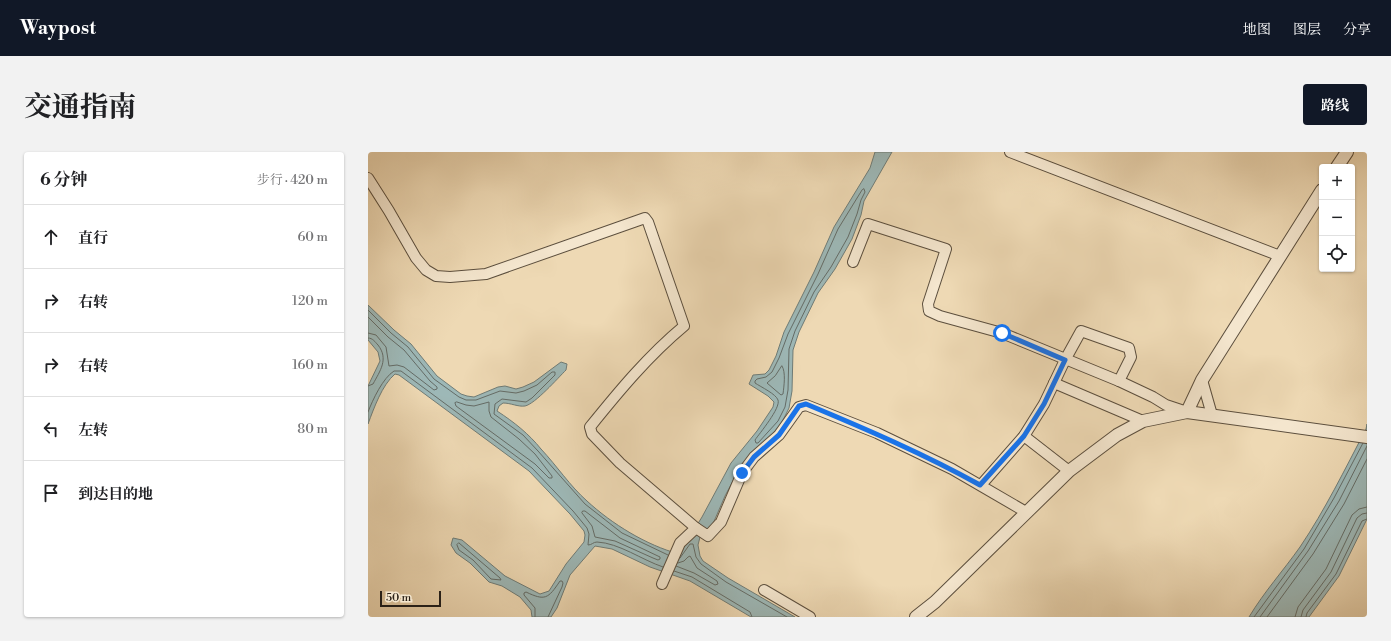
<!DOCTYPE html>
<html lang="zh">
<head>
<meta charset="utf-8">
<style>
	body { margin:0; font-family:"Libre Bodoni","Noto Serif SC",serif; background:#f2f2f2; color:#202124 }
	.controls { position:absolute; right:12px; top:12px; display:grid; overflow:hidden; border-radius:4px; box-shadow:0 1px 3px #0004 }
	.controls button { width:36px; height:36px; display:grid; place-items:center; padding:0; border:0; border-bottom:1px solid #e0e0e0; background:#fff; color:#202124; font:20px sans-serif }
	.scale { position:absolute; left:12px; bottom:10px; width:61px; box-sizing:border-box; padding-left:4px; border:2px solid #2b2117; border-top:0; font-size:11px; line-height:14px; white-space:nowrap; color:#2b2117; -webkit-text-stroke:3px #f4e6ce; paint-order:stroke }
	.stop { position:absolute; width:12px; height:12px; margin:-9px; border:3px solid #1a73e8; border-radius:50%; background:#fff }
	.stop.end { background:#1a73e8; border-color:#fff; box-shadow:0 1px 4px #0008 }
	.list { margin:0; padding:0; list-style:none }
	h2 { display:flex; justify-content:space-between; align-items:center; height:52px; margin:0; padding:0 16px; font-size:17px }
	h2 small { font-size:13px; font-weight:400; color:#757577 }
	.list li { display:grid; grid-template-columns:26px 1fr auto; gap:12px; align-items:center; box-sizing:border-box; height:64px; padding:0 16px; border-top:1px solid #e0e0e0 }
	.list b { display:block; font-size:15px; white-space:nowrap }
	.list em { font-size:13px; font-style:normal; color:#757577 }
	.icon { flex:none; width:22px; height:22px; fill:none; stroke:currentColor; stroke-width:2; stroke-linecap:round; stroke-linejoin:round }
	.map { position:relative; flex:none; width:999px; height:465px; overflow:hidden; border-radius:4px }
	header { display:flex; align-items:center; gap:24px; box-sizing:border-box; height:56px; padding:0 20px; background:#111827; color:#fff }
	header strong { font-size:19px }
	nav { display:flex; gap:22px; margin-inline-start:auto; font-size:14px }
	.intro { display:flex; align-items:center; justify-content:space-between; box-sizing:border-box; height:96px; padding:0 24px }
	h1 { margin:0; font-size:28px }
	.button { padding:10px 18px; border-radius:4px; background:#111827; color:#fff; font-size:14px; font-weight:700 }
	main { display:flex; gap:24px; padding:0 24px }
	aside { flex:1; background:#fff; border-radius:4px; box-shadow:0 1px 3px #0004 }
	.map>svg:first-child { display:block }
	.water { fill:#9db8b7; stroke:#6f7c77 }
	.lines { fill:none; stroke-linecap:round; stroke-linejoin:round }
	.shore { stroke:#646c67; stroke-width:1 }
	.minor-casing { stroke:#5c4f3e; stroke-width:12 }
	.tertiary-casing { stroke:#5c4f3e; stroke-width:14 }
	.minor { stroke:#f4e6ce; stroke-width:10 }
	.tertiary { stroke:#f4e6ce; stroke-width:12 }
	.route { stroke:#1a73e8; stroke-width:5 }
</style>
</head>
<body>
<header>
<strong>Waypost</strong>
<nav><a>地图</a><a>图层</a><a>分享</a></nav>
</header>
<div class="intro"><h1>交通指南</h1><a class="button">路线</a></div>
<main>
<aside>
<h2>6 分钟<small>步行 · 420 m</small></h2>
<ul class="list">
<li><svg class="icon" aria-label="ahead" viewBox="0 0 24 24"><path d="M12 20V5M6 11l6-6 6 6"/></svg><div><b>直行</b></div><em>60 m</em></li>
<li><svg class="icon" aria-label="right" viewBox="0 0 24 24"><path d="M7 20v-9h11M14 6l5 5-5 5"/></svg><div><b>右转</b></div><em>120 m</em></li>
<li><svg class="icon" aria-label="right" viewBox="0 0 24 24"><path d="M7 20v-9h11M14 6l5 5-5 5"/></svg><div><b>右转</b></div><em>160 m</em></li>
<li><svg class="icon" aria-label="left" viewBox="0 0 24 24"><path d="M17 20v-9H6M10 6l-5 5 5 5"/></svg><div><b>左转</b></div><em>80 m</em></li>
<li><svg class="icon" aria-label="arrive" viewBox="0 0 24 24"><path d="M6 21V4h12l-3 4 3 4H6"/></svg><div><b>到达目的地</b></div></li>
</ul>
</aside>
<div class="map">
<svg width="999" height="465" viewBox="0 0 999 465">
	<rect width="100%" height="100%" fill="#eed9b4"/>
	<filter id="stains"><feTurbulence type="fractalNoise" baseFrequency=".005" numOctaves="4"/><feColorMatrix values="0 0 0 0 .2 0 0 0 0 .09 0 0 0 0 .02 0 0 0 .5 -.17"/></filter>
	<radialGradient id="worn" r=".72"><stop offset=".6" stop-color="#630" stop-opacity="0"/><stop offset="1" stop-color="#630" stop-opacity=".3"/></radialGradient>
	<g class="water">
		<path d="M507,0h17l-28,49 -3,14 -9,24 -17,30 -17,24 -19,39 -6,18 -1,41 -3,17 -8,16 -46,53 -10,19 -13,30 -12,11 -2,8 2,11 3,5 25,17 67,39h-44l-61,-36 -40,-14 -38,-18 -17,-3 -25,29 -13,33 -6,9h-19l-1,-7 -11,-13 -18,-11 -13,-4 -19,-19 -14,-10 -5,-8 2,-7 9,2 43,36 35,18 9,-3 17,-27 18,-22 1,-7 -1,-4 -14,-17 -41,-43 -130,-96 -4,-1c-13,11 -21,34 -27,50v-38l12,-25 -2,-9 -10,-12v-35l26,25 17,14 26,32 24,18 6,2 7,1 24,-10 7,-1 11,3 7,-2 11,-5 27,-20 6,2 -1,6c-8,8 -31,34 -41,36 -7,1 -14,-3 -22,-3l-4,3 -2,5c17,11 32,23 44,38 16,17 29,37 46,52 25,23 59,44 92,53l23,-37 29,-54 26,-32 16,-24 1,-5 -6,-6 -19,-12 4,-9 12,-1 4,-4 7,-14 8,-24 30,-60 20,-45 36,-59z"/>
		<path d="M999,272v95l-28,57 -30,41h-60c15,-25 34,-46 51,-70 25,-37 45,-78 66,-118z"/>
	</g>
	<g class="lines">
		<g class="shore">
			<path d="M496,37l1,3 -4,8 -4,14 -9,23 -17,30 -17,25 -19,39 -6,18 -1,41 -3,17 -7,14 -20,22h-2l-1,-3c4,-6 26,-32 23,-40 -2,-6 -17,-13 -23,-17v-2l2,-2 9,-2 6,-5 7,-14 9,-24 30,-60 20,-45 24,-39z"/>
			<path d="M0,158l23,23 17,14 26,32 25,18 7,3h10l24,-9 16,2 8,-2 13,-6 15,-13h3v3l-23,23 -6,4 -24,-3 -7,5 -1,10 29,21 15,16 47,53 37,29 46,22"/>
			<path d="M0,165l20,20 16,13 26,31 7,6v2l-3,1 -30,-23 -7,-2 -8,1 -3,-19 -10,-12 -8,-2"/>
			<path d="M0,186c5,0 7,4 10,7 11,14 2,26 -5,39l-5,2"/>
			<path d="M414,214c4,6 2,20 1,28l-2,1 -14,-12 8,-7z"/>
			<path d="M89,250l9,3 8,1 15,-4v9l2,6 28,22 16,15 17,22v2h-3l-14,-14 -79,-58 -1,-3z"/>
			<path d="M0,260c5,-13 15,-34 26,-41h7l131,97 41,43 14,17 2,6 -1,11c4,0 5,-3 9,-3 22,1 45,18 66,25"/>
			<path d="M215,359h2l35,27 40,19v2l-2,1 -5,-2 -38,-17 -20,-4 -3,-11 -10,-13z"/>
			<path d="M91,391l41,35 1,2 -10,-1 -18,-19 -14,-10 -2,-5z"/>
			<path d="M312,406l10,-14h3l3,13 5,7 25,18 61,35"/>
			<path d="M308,414l18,7 21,12 3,-1 -1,-3 -20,-13 -7,-12 -2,1 -4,4 -6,2"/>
			<path d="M306,419l18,6 58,35 2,5"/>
			<path d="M167,465v-9l-11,-13v-2l2,-1c19,9 22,7 34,-11h2l1,2 -1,4 -14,30"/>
			<path d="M886,465l50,-68 30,-51 29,-55"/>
			<path d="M892,465l48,-66 31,-50 28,-55"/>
			<path d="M899,465l46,-63 31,-50 23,-45"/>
			<path d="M927,465l3,-10 28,-38 26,-54 7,-6 8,-2"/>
			<path d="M933,465l2,-7 28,-38 26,-54 5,-4 5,-1"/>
			<path d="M938,465l1,-4 29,-39 26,-53 5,-2"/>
		</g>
		<g class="minor-casing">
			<g id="minor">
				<path d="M642,0l270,104"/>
				<path d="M0,26l21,33 27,47 10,12 10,6 14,1 36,-3 159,-56 3,4 36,104c-36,30 -65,65 -94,101l2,7 28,29 76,65 12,8 13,-14 21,-49 12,-16 25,-22 20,-28 7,-2 71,28 75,36 74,43"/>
				<path d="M485,110l15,-38 78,25 -18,55 1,7 11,5 62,17 117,48 34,16 13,8 21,7"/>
				<path d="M834,228l10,35"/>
				<path d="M686,231l89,38"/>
				<path d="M656,284l45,35"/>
				<path d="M613,333l43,-49 20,-32 21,-44 16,-29 48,17 2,9 -12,24"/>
				<path d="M294,432l18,-41 16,-15"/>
				<path d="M396,438l46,27"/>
			</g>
		</g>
		<g class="tertiary-casing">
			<g id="tertiary">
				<path d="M969,15l10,-15"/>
				<path d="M819,260l15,-32 120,-190"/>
				<path d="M548,465l19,-15 134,-131 48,-36 26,-14 44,-9 180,25"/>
			</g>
		</g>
		<use href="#minor" class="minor"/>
		<use href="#tertiary" class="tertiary"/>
	</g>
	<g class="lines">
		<path class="route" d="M374,321l12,-16 25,-22 20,-29 7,-2c60,25 118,50 174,81l44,-49 20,-32 21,-44 -63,-27"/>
	</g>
	<rect width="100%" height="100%" filter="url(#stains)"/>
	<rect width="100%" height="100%" fill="url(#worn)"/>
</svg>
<div class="controls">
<button>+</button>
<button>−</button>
<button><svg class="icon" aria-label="locate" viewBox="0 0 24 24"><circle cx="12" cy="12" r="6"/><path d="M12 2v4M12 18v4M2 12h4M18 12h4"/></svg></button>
</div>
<div class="scale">50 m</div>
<div class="stop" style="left:634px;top:181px"></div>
<div class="stop end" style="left:374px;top:321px"></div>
</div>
</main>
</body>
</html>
